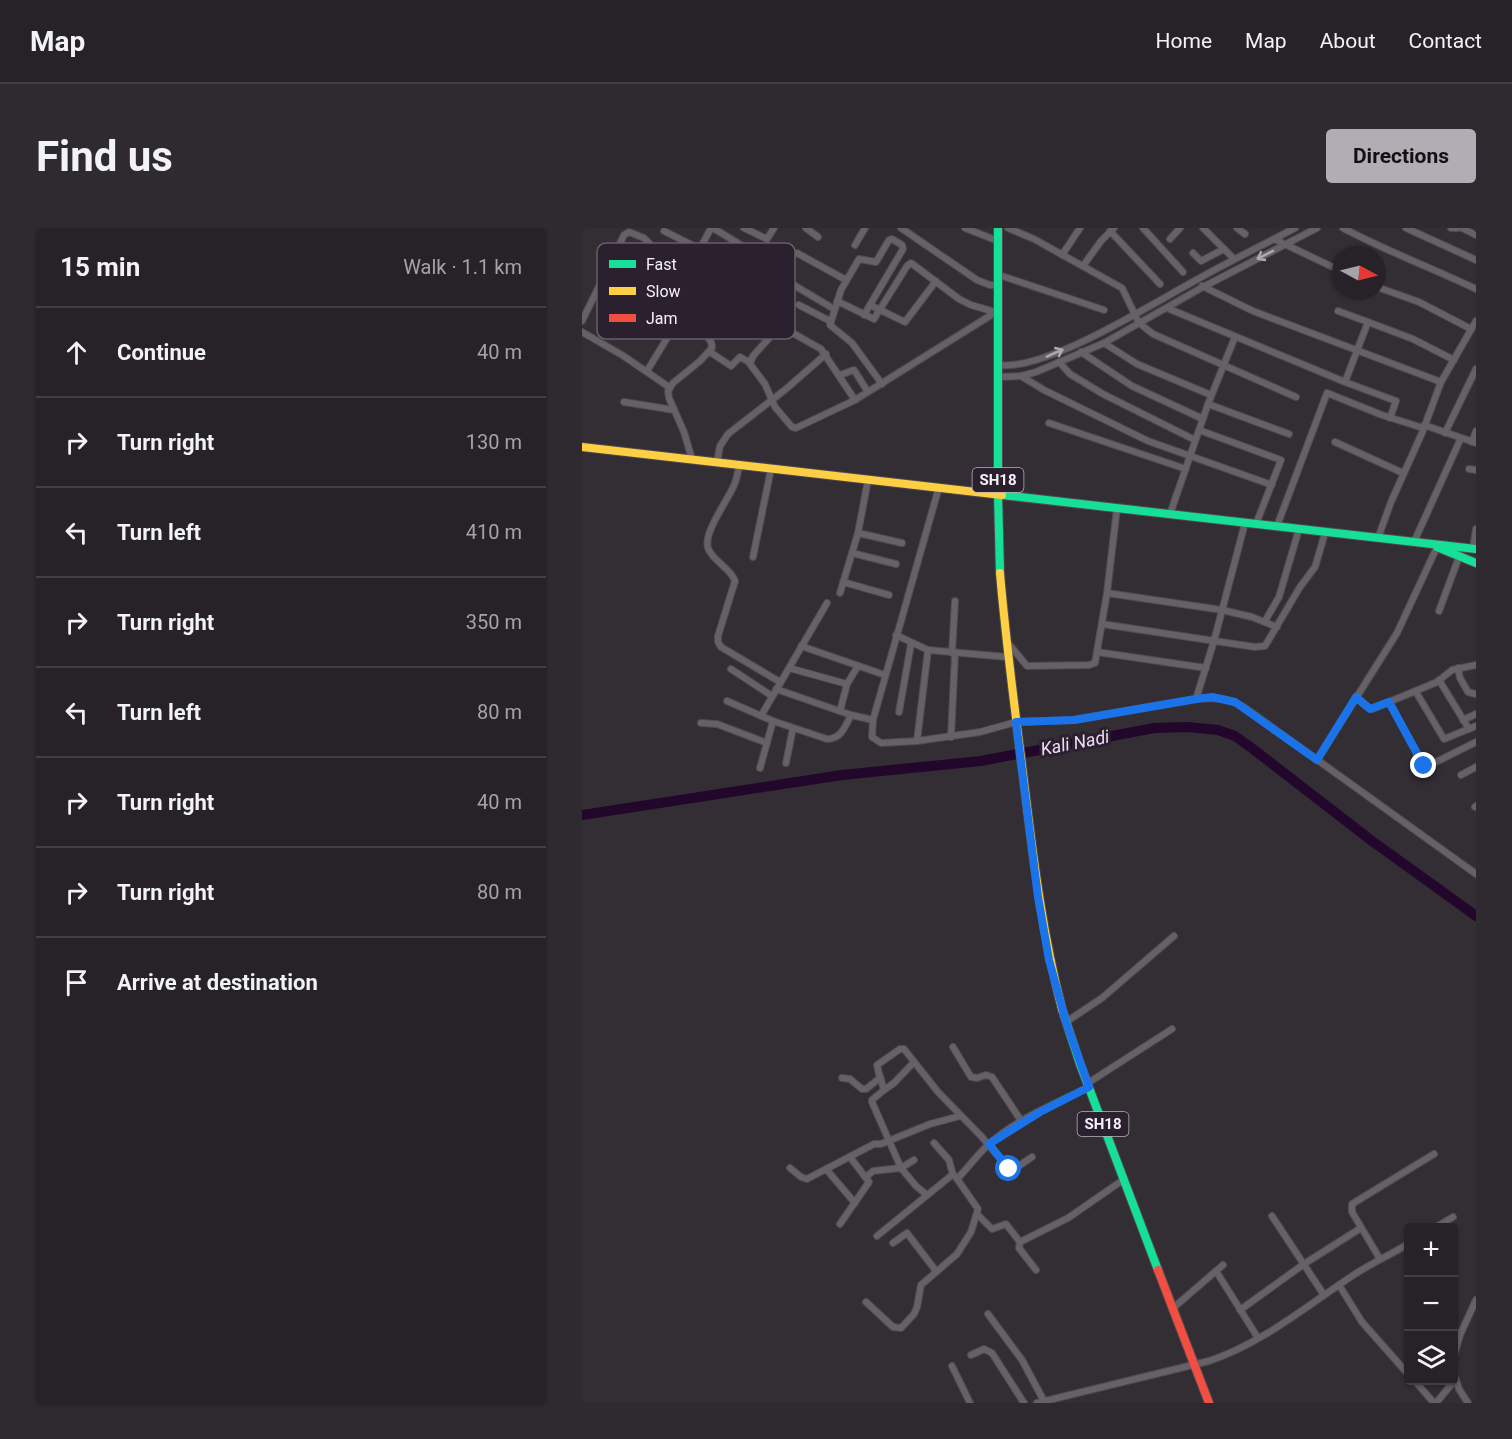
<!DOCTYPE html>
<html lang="en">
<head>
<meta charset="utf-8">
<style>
	body { margin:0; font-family:Roboto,sans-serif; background:#2e2a2f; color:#f1f3f6 }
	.controls { position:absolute; right:18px; bottom:18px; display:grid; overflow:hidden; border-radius:6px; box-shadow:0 2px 4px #0004 }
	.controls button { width:54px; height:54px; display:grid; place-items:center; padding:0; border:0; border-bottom:2px solid #423f44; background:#262227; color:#f1f3f6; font:30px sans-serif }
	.compass { position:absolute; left:750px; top:18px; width:54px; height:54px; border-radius:50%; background:#262227; box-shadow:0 2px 4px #0004; rotate:97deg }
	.stop { position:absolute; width:18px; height:18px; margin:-14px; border:4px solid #1a73e8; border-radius:50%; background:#fff }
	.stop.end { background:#1a73e8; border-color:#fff; box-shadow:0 2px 6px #0008 }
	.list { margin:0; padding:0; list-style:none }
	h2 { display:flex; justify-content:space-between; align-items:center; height:78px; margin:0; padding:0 24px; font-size:26px }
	h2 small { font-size:20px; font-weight:400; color:#a4a4a7 }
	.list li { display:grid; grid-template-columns:39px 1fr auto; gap:18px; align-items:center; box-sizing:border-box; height:90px; padding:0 24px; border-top:2px solid #423f44 }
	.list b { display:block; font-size:22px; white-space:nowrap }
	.list em { font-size:20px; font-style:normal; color:#a4a4a7 }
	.icon { flex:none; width:33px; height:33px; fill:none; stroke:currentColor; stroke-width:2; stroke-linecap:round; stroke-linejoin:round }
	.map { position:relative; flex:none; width:894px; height:1175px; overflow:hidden; border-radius:6px }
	header { display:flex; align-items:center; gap:36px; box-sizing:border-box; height:84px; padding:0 30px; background:#262227; border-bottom:2px solid #423f44 }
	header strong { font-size:28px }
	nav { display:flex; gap:33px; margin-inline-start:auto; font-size:21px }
	.intro { display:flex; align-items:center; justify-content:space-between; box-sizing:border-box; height:144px; padding:0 36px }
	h1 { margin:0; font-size:42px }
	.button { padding:15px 27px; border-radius:6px; background:#b2acb5; color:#111; font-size:21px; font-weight:700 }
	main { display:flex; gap:36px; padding:0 36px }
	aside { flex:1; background:#262227; border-radius:6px; box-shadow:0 2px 4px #0004 }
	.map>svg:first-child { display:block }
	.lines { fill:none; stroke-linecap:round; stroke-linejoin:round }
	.river { stroke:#23062c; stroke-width:10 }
	.street-casing { stroke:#4f4a50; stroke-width:8 }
	.fast-casing { stroke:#4f4a50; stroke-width:10 }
	.slow-casing { stroke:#4f4a50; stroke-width:10 }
	.jam-casing { stroke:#4f4a50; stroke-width:10 }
	.street { stroke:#666167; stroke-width:6 }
	.fast { stroke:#16e098; stroke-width:8 }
	.slow { stroke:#ffcf43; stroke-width:8 }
	.jam { stroke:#f24e42; stroke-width:8 }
	.oneway { stroke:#aea8b0 }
	.route { stroke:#1a73e8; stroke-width:8 }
	.labels { text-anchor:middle; stroke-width:6; stroke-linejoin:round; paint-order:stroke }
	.shield { fill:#2a202e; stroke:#bab2bd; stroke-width:1.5 }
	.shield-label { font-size:15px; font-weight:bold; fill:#f7f0fa }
	.water-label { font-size:18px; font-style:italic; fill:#efdaf7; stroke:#2a202e }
	.key { fill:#2a202e; stroke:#685e6b; stroke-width:1.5 }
	.key-label { font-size:16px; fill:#f7f0fa }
</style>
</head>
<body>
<header>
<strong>Map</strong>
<nav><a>Home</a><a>Map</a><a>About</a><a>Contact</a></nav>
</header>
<div class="intro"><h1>Find us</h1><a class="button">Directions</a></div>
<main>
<aside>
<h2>15 min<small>Walk · 1.1 km</small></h2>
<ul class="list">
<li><svg class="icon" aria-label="ahead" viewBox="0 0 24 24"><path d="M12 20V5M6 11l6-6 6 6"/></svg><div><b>Continue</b></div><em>40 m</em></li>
<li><svg class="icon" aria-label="right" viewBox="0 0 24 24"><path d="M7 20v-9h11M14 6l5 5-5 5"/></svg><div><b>Turn right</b></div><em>130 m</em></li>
<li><svg class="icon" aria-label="left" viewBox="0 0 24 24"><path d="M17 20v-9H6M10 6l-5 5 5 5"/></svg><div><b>Turn left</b></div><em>410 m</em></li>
<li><svg class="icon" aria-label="right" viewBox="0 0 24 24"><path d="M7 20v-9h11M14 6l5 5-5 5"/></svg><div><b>Turn right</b></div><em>350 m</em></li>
<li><svg class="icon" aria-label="left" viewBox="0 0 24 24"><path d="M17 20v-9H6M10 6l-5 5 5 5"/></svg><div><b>Turn left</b></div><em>80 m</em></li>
<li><svg class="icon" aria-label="right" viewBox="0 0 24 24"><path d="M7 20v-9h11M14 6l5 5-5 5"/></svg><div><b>Turn right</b></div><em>40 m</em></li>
<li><svg class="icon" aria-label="right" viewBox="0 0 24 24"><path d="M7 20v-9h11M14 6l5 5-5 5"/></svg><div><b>Turn right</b></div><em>80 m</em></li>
<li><svg class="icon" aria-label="arrive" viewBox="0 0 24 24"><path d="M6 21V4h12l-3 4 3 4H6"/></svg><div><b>Arrive at destination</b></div></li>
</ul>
</aside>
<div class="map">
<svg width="894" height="1175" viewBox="0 0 894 1175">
	<rect width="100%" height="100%" fill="#332e34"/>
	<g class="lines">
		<path class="river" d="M0,587l260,-40 139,-14 173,-33 33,-1 31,3 17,6 18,13 119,92 104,75"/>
		<g class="street-casing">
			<g id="street">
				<path d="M131,0l36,22 36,17"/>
				<path d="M162,0l23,11 7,-11"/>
				<path d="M224,0l12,9"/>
				<path d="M319,0l76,52 13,5h9"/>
				<path d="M383,0l33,13"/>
				<path d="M426,0l26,11 88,49 17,35 14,11 143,63"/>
				<path d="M561,0l40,44"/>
				<path d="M621,0l31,31"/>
				<path d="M655,0l8,6"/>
				<path d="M761,0c43,23 89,40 133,61"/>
				<path d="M824,0l70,32"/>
				<path d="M869,0h7"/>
				<path d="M880,0l14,7"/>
				<path d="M82,3l36,18"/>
				<path d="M528,3l50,53"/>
				<path d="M588,11l10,-11"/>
				<path d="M692,11l67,32"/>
				<path d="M273,17l10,-17"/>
				<path d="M611,25l8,8 23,-12"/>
				<path d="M480,27l18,-27"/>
				<path d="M501,38l18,-25 13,-13"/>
				<path d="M108,40l21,-40"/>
				<path d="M64,47l51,32"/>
				<path d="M417,47l105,35"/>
				<path d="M620,58l51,25 188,71"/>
				<path d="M795,59l42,15 52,27"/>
				<path d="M145,60l22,-38"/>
				<path d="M255,73l37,18 33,-53 4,-3 48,36 12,6 28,8"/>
				<path d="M217,77l31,16"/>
				<path d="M288,77l35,17 31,-41"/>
				<path d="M585,80l178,74 23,-60 45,17 41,21"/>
				<path d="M252,81l-47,-28 -4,-3 2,-11 8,-13 4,-1 49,27"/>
				<path d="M756,83l30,11"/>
				<path d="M282,87l39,-66 -1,-4 -10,-6 -3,1 -13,22 -17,-3 -18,31 -11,35 22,18 30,41"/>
				<path d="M50,88l34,23"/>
				<path d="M0,93l42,-86 5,-3 15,6 13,13 80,42 31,26 53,30 34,51"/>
				<path d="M198,98l-27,30 -3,8 15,20 10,23 17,20 4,1 59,-28 141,-88"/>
				<path d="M0,104l40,23 47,32"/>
				<path d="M124,106l31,-41"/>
				<path d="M522,115l33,21 74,31"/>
				<path d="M128,124l21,14 9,-9 7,4 3,-1"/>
				<path d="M499,124l51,34 71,33"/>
				<path d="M477,134l11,12 33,20 92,46"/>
				<path d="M417,137c48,6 154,-62 199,-86 32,-18 65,-34 97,-51"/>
				<path d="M65,143l33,-54 6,-1 6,3"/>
				<path d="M258,147l14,-5 14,22"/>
				<path d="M439,148l23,14 104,51 124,44"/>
				<path d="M417,149l22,-1 15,-4 68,-29 99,-56 114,-59"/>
				<path d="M763,154l51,19 -6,17"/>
				<path d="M42,174l50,8"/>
				<path d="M626,176l81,30"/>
				<path d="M467,195l137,46"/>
				<path d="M842,197l52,18"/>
				<path d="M617,202l82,30 -25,64"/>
				<path d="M863,205l31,-64"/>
				<path d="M753,214l68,31"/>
				<path d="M890,214l4,-11"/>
				<path d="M110,231l-8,-27 -15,-34 -1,-7 5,-8 27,-22 12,-13c0,-14 -16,-17 -20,-29l22,-38"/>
				<path d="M135,234l3,-16 8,-12 58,-45 40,-35"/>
				<path d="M158,236c-2,7 -3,13 -5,19 -6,16 -32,49 -27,65 5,14 22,19 27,33l-17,55v6l3,5 59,35"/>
				<path d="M887,241l7,1"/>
				<path d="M357,259l-66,233 -1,17 9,6 36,-2 63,-9 36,-10 58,-2 122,-21c21,-2 35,-1 52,11l228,164"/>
				<path d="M588,286l38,-110 27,-67"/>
				<path d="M695,298l50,-133 55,22 41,13"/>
				<path d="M276,305l44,10"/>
				<path d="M796,310l13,-36 31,-69 19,-51 35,-61"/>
				<path d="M832,314l47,-104"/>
				<path d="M891,320l3,-19"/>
				<path d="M270,325l44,11"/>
				<path d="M171,329l18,-88"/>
				<path d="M261,354l46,13"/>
				<path d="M258,365l18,-60 10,-53"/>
				<path d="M525,365l115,17 30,7 25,10"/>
				<path d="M857,383l20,-54"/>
				<path d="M683,393l14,-24 20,-68"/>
				<path d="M520,396l153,23 10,-1 35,-59 15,-20 10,-34"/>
				<path d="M314,407l32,15 79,7"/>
				<path d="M426,415l19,23 62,-1 6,-2 12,-70 10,-85"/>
				<path d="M219,418l84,29"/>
				<path d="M515,424l109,16"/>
				<path d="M370,425l3,-52"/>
				<path d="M207,440l58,16"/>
				<path d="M876,440l2,10 8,14 8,2"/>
				<path d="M149,441l41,27"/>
				<path d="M857,452l30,49"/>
				<path d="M194,461l75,26 22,5"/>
				<path d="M834,464l28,47 32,-13"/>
				<path d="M774,469l10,9 6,3 65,-27 15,-12 24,-5"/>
				<path d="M614,471l18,-58 31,-118"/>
				<path d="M145,473l46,20 54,18c14,0 18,-12 24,-24"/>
				<path d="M807,474l33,61 4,4 50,-25"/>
				<path d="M258,483l7,-27 11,-18"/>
				<path d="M317,484l12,-68"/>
				<path d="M179,488l66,-113"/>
				<path d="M881,492l13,-6"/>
				<path d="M119,495l16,1 50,19"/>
				<path d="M369,509l4,-83"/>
				<path d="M335,513l11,-91"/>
				<path d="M735,532l80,-127 40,-86"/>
				<path d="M204,535l7,-35"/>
				<path d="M178,540l13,-47"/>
				<path d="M879,547l15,-8"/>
				<path d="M893,579l1,-1"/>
				<path d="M484,794l36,-24 72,-62"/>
				<path d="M371,819l18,30 6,1 9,-3 6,2 30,45"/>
				<path d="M298,848l4,14 -12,10v2l29,66 15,18 11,9"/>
				<path d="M260,850l8,1 12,10h4l14,-11 -3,-13 23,-16h4l34,43 43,44 28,33 4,1 19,-13"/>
				<path d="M506,855l84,-54"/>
				<path d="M302,862l10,-7 20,-21"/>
				<path d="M352,915l15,17 4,15"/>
				<path d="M208,940l11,9 6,2 67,-35h7l49,-20 30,-8"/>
				<path d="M244,941l29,34"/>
				<path d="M284,949l7,-6 28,-3 13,-8"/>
				<path d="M375,951c11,-11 20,-24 31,-34 28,-26 67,-41 101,-58"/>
				<path d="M396,987l14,14 14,-5 14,18"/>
				<path d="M690,988l52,79"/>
				<path d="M258,996l29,-42 -19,-25"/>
				<path d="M853,1000l18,-11"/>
				<path d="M311,1015l14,-10 29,38"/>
				<path d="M798,1031l-28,-47v-8l82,-50"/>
				<path d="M454,1042l-17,-22 1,-6 48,-24 55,-38"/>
				<path d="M634,1043l42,67"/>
				<path d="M757,1057l23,37 46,52"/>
				<path d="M284,1074l27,25 8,1 13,-14 3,-7 4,-22 36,-31 14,-22 7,-23 -23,-33 -3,-1 -75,61"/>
				<path d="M590,1081l51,-44"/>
				<path d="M658,1082l64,-46 57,-36"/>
				<path d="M406,1086l34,46 22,41"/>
				<path d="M389,1127l13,-6 8,4 32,50"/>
				<path d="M872,1128l6,-21 16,-35"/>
				<path d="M370,1138l18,37"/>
				<path d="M872,1146l5,15 9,14"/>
				<path d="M832,1152l20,23"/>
				<path d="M455,1175l172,-42c52,-17 98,-55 143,-85 18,-12 38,-21 56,-32"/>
				<path d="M854,1175l19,-23"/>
			</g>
		</g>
		<g class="fast-casing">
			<g id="fast">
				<path d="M416,0v266l2,79"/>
				<path d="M420,267l474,54"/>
				<path d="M855,319l39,16"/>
				<path d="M480,781l18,55 78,206"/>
			</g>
		</g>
		<g class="slow-casing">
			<g id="slow">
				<path d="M0,219l420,48"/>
				<path d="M418,345c6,72 16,144 25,217 9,74 18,146 37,219"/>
			</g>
		</g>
		<g class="jam-casing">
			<path id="jam" d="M576,1042l51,133"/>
		</g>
		<use href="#street" class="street"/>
		<use href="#fast" class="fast"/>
		<use href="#slow" class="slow"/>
		<use href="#jam" class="jam"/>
	</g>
	<defs><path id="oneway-shaft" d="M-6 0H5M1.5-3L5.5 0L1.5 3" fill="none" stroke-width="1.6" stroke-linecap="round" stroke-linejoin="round" transform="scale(1.5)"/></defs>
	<g class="oneway">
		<use href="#oneway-shaft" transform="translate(683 27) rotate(153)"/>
		<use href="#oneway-shaft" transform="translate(473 125) rotate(-24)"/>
	</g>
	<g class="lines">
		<path class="route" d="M427,941l-20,-25 51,-32 49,-25 -23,-65 -17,-62 -11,-63 -22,-175 58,-2 122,-21 16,-2 23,5 82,58 39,-63 14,12 19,-7 35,64"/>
	</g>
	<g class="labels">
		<g class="shield">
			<rect x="390.5" y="240" width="51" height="24" rx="4.5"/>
			<rect x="495.5" y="884" width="51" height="24" rx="4.5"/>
		</g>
		<g class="shield-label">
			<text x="416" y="257">SH18</text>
			<text x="521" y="901">SH18</text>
		</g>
		<g class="water-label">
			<text transform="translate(493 515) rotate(-11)" y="6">Kali Nadi</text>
		</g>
	</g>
	<rect x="15" y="15" width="198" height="96" rx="9" class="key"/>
	<rect x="27" y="32" width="27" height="8" fill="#16e098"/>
	<rect x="27" y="59" width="27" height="8" fill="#ffcf43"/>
	<rect x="27" y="86" width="27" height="8" fill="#f24e42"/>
	<g class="key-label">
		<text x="64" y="42">Fast</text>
		<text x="64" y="69">Slow</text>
		<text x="64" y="96">Jam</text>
	</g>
</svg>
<div class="controls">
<button>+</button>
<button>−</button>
<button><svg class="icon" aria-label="layers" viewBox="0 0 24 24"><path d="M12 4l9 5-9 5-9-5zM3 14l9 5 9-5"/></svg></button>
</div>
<svg class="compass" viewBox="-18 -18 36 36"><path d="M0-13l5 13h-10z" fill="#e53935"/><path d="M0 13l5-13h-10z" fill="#a4a4a7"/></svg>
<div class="stop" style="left:427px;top:941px"></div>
<div class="stop end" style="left:842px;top:538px"></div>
</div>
</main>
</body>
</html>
